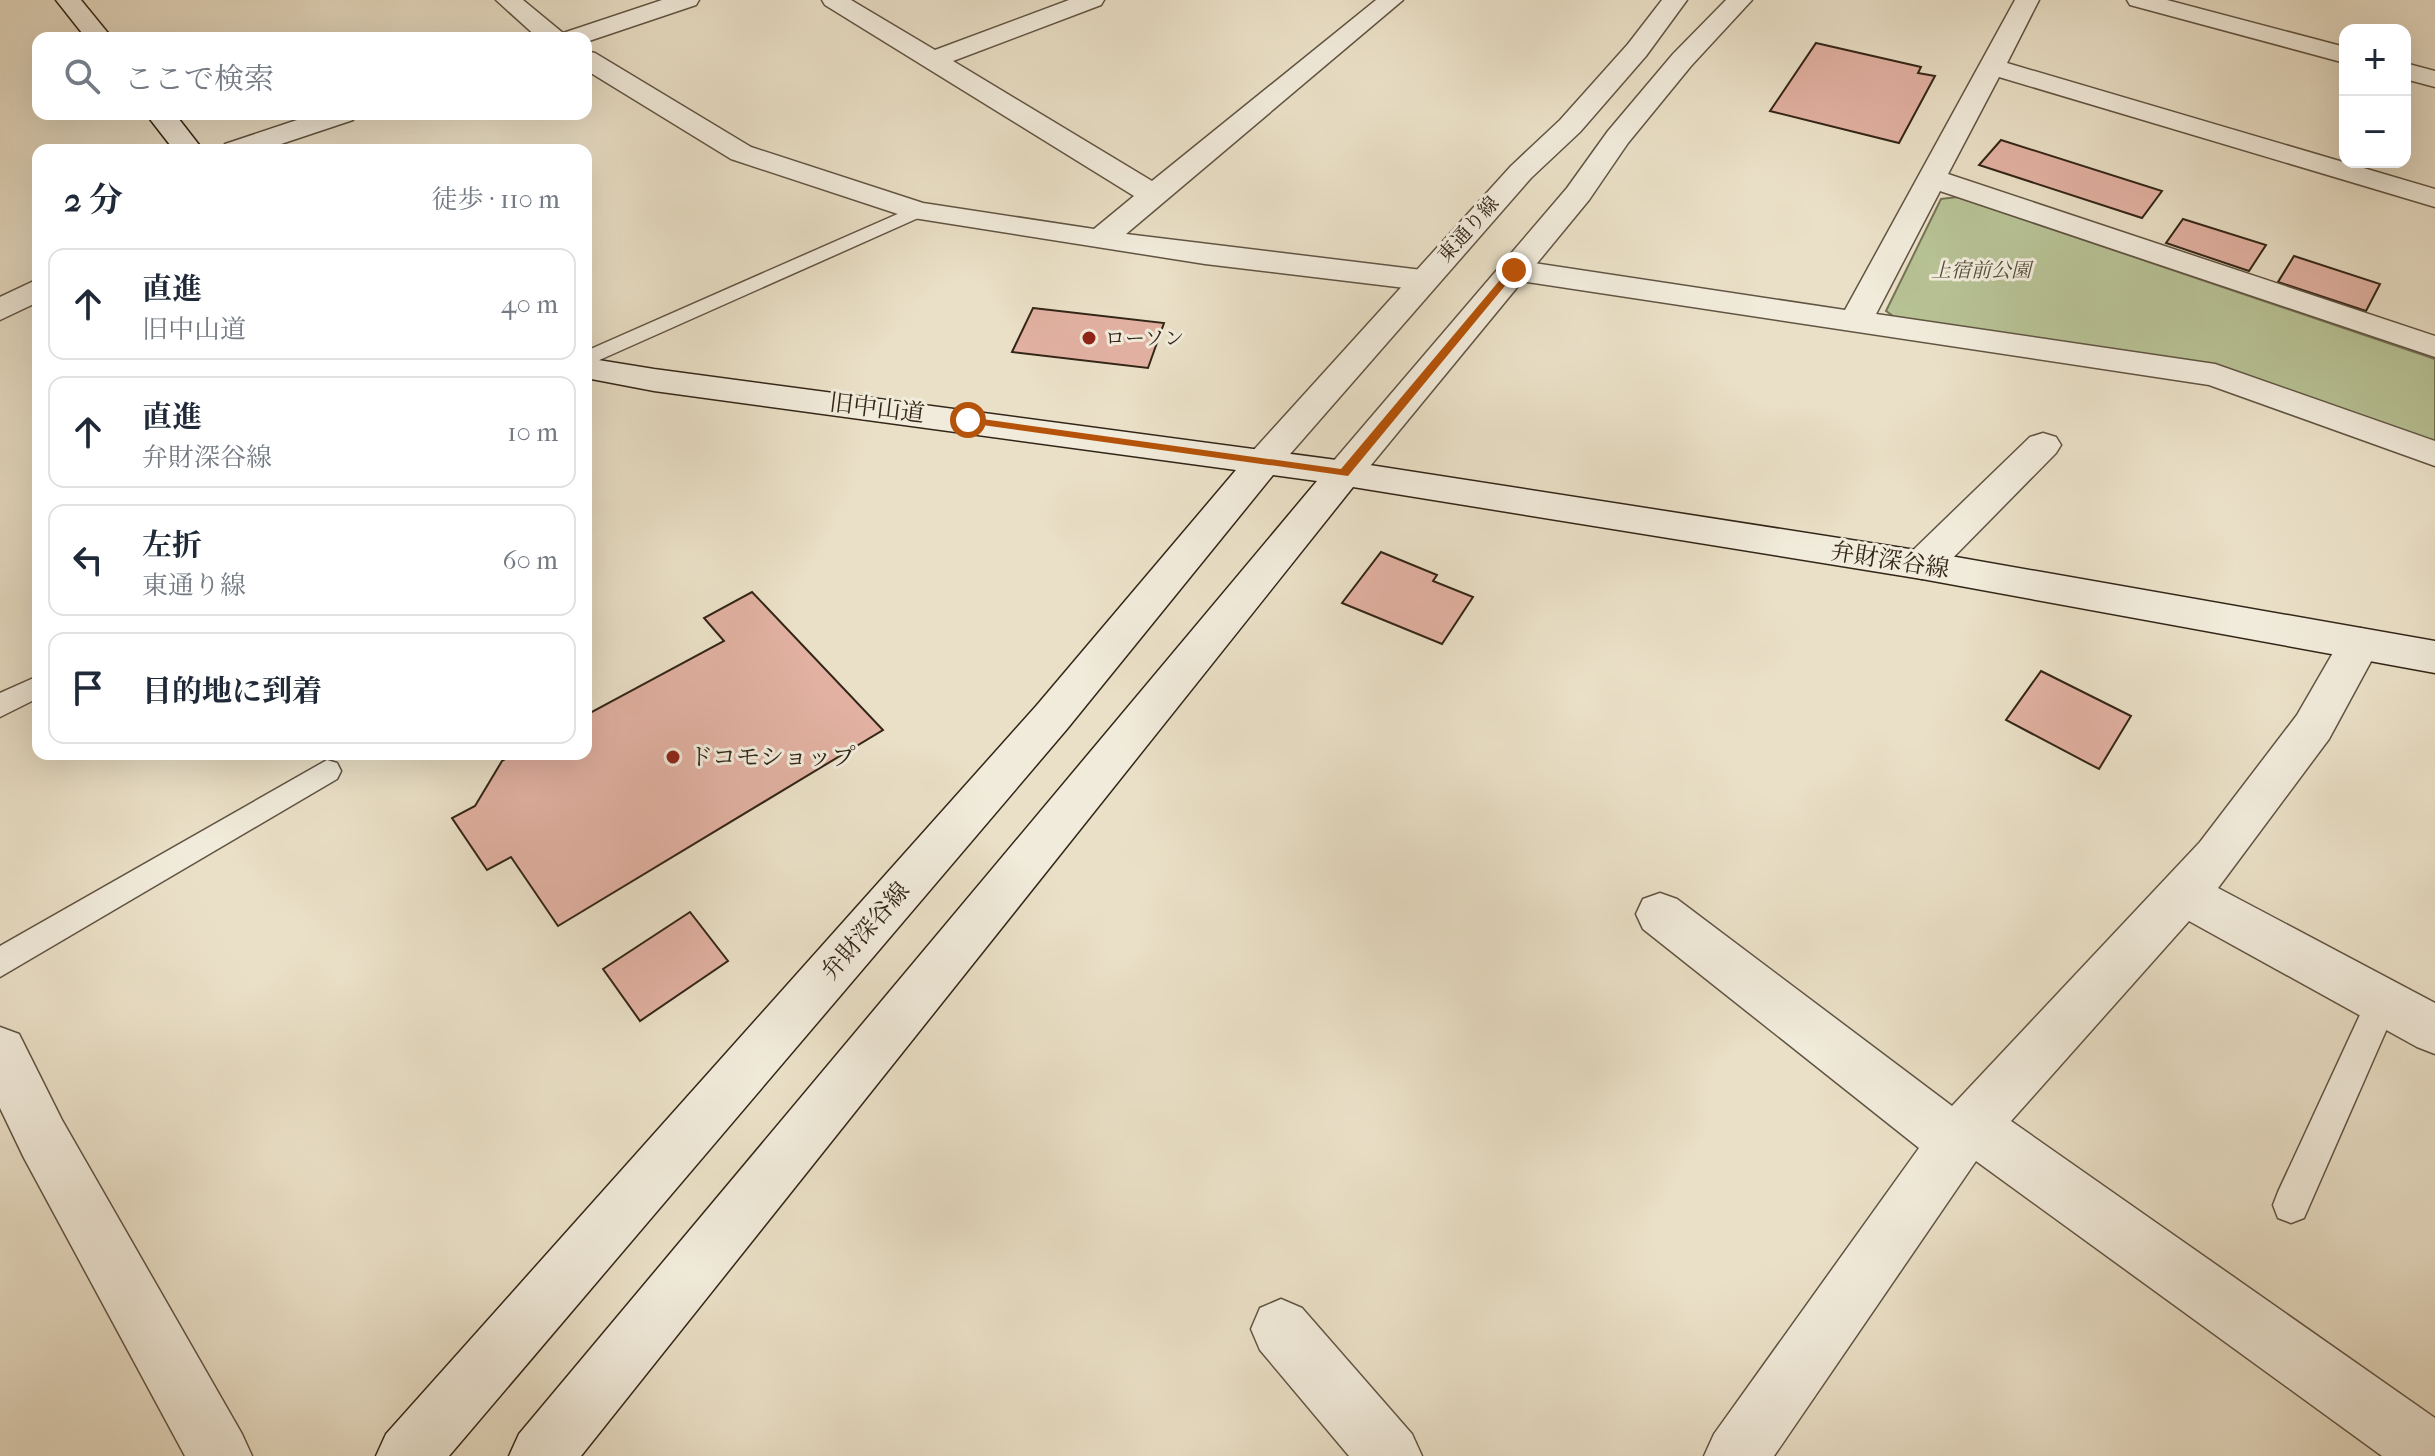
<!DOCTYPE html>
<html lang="ja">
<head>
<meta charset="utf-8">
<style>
	body { margin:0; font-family:"IM FELL French Canon","Noto Serif JP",serif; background:#f2f2f3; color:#1f2937 }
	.controls { position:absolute; right:24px; top:24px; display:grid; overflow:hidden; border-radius:16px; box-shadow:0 8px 32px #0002 }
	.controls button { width:72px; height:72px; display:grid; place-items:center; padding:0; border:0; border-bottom:2px solid #e0e1e3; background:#fff; color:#1f2937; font:40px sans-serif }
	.stop { position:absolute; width:24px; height:24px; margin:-18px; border:6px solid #b45309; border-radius:50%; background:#fff }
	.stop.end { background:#b45309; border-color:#fff; box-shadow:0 2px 8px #0008 }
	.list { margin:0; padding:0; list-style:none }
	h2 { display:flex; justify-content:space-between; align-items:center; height:104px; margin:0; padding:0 32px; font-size:34px }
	h2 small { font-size:26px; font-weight:400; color:#747a83 }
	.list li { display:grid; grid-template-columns:52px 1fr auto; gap:24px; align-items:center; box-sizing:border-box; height:112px; margin:0 16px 16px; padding:0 16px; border:2px solid #e0e1e3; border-radius:16px }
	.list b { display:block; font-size:30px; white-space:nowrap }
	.list p { margin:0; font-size:26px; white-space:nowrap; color:#747a83 }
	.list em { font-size:26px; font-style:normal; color:#747a83 }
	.icon { flex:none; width:44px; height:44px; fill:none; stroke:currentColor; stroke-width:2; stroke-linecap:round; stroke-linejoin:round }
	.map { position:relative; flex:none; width:2435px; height:1456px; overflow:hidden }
	.search { position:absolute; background:#fff; box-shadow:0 8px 32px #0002; left:32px; top:32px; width:560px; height:88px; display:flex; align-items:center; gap:20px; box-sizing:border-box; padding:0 28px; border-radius:16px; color:#747a83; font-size:30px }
	.panel { position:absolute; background:#fff; box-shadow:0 8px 32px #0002; left:32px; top:144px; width:560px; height:616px; border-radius:16px }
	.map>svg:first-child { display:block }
	.green { fill:#b7c295; stroke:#757456; stroke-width:2 }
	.building { fill:#e2b1a2; stroke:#332517; stroke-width:2 }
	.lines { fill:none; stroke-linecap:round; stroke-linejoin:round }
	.service-casing { stroke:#615443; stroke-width:3 }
	.minor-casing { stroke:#615443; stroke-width:3 }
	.tertiary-casing { stroke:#615443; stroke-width:3 }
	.secondary-casing { stroke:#332517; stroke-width:3 }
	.service { fill:#f1ebdb; fill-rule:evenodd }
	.minor { fill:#f1ebdb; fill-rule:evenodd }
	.tertiary { fill:#f1ebdb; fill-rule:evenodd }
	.secondary { fill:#f1ebdb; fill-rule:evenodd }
	.route { fill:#b45309 }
	.poi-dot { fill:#8f2418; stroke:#f1ebdb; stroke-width:3 }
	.labels { text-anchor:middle; stroke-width:6; stroke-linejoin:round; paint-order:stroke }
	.far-street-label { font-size:20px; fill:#332517; stroke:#f1ebdb }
	.far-park-label { font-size:20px; font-style:italic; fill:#544c36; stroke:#f1ebdb }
	.far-poi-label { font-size:20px; fill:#332517; stroke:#f1ebdb; text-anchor:start }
	.street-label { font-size:24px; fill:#332517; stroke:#f1ebdb }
	.poi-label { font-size:24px; fill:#332517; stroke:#f1ebdb; text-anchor:start }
</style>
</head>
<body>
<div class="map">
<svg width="2435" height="1456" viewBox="0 0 2435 1456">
	<rect width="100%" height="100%" fill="#eae0c7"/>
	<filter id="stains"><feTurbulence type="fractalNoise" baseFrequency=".0025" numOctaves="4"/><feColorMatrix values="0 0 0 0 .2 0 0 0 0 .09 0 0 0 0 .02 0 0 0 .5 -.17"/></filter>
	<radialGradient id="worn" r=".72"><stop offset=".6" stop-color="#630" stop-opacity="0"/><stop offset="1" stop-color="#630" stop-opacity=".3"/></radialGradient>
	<path class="green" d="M1957,197l478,162v86l-216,-78 -319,-46 -14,-10 55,-112z"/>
	<g class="building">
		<path d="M1816,43l105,24 -3,6 17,3 -36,67 -129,-32z"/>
		<path d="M2001,140l161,51 -20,27 -163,-53z"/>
		<path d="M2183,219l83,26 -17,26 -83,-28z"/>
		<path d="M2294,256l86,28 -14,27 -88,-29z"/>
		<path d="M1033,308l131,15 -16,45 -136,-16z"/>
		<path d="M1381,552l56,23 -4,6 40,16 -31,47 -100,-41z"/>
		<path d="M752,592l131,138 -325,196 -47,-69 -24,13 -35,-52 23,-12 27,-45 12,-7h72v-39l138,-74 -20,-23z"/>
		<path d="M2041,671l90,45 -32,53 -93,-49z"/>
		<path d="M690,912l38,49 -88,60 -37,-52z"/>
	</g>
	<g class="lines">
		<g class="service-casing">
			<g id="service">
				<path d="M918,205l10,6 -3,4 -339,151v-15z"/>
				<path d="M38,676v22l-38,19v-24z"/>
				<path d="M327,760l10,3 4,8 -4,8 -337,198v-31z"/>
				<path d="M2383,986l12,5 4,10 -95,217 -13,5 -13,-5 -5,-13 5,-13 93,-201z"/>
			</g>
		</g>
		<g class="minor-casing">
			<g id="minor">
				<path d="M496,0h27l40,33 99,-33h37l-3,5 -110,37v-4h-48z"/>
				<path d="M822,0h29l84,50 134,-50h35l-3,5 -148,56 199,120 224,-181h27l-277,234 296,36 11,3 5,7 -5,7 -11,3 -217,-26 -298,-47 -176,-58 -145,-89v-19l9,2 156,94 172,56 171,26 40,-33 -309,-191z"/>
				<path d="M2015,0h24l-32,63 428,126v18l-436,-130 -51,97 487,162v21l-495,-166 -64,123 339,50 220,77v25l-226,-81 -695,-105 -11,-3 -5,-7 5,-7 11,-3 331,50z"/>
				<path d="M315,114h42l-4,6 -90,30h-42l4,-6z"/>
				<path d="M38,279v23l-38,18v-23z"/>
				<path d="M2043,433l13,4 5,8 -5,8 -120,122 -14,4 -14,-4 -6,-10 6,-10 122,-118z"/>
				<path d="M2360,628l15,4 6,11 -52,96 -111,149 217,115v51l-18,-7 -228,-126 -178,200 424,297v38h-53l-406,-295 -202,295h-70l10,-22 205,-286 -276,-219 -7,-15 7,-15 17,-6 17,6 275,207 248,-264 97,-127 48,-83z"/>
				<path d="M0,1027l19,7 43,86 180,314 10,22h-67l-161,-298 -24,-50z"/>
				<path d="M1281,1299l21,9 110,126 10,22h-73l-89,-106 -9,-21 9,-21z"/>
			</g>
		</g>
		<g class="tertiary-casing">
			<g id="tertiary">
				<path d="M1662,0h25l-41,56 -66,76 -49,46 -254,291 -13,4 -13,-4 -5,-8 5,-8 260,-287 49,-46 68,-76z"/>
				<path d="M1726,0h26l-61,66 -63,77 -39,57 -232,282 -13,3 -13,-3 -6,-9 6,-9 236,-276 41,-57 65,-77z"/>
				<path d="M2127,0h40l178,47v16l-215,-58z"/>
				<path d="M2405,63l30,8v16l-30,-8z"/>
			</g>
		</g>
		<g class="secondary-casing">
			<g id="secondary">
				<path d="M56,0h25l31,38h-26z"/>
				<path d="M146,114h29l28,36h-29z"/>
				<path d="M586,358l68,11 690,92 578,90 513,90v32l-513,-94 -569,-92 -772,969h-72l10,-22 798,-953 -44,-6 -206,254 -618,727h-73l10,-22 651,-729 199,-235 -582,-79 -68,-13z"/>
			</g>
		</g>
		<use href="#service" class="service"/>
		<use href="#minor" class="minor"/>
		<use href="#tertiary" class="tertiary"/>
		<use href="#secondary" class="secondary"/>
	</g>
	<path class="route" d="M1510,268l8,2 -170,206 -380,-53 -6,-3 6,-3 373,52z"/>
	<g class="poi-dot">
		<circle cx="1089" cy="338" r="8"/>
		<circle cx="673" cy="757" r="8"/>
	</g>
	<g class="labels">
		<g class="far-street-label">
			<text transform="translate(1468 229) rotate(-48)" y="7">東通り線</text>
		</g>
		<g class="far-park-label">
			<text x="1981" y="277">上宿前公園</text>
		</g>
		<g class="far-poi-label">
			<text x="1105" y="345">ローソン</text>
		</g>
		<g class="street-label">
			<text transform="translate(877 408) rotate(7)" y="8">旧中山道</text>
			<text transform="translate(1890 560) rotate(9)" y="8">弁財深谷線</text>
			<text transform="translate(865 931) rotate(-49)" y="8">弁財深谷線</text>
		</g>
		<g class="poi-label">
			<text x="689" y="765">ドコモショップ</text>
		</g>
	</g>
	<rect width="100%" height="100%" filter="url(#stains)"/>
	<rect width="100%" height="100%" fill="url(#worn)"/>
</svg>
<div class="controls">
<button>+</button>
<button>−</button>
</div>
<div class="stop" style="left:968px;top:420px"></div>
<div class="stop end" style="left:1514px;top:270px"></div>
<div class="search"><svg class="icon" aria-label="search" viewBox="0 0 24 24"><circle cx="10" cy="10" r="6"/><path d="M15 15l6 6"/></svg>ここで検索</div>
<section class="panel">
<h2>2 分<small>徒歩 · 110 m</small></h2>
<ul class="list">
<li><svg class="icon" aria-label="ahead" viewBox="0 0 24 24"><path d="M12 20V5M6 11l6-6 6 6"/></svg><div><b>直進</b><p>旧中山道</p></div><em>40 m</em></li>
<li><svg class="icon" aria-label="ahead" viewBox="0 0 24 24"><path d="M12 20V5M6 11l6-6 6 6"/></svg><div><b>直進</b><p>弁財深谷線</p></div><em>10 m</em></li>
<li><svg class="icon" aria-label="left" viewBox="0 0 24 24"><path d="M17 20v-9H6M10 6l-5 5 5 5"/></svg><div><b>左折</b><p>東通り線</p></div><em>60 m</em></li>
<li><svg class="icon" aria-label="arrive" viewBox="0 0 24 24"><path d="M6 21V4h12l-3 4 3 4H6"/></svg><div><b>目的地に到着</b></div></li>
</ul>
</section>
</div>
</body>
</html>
